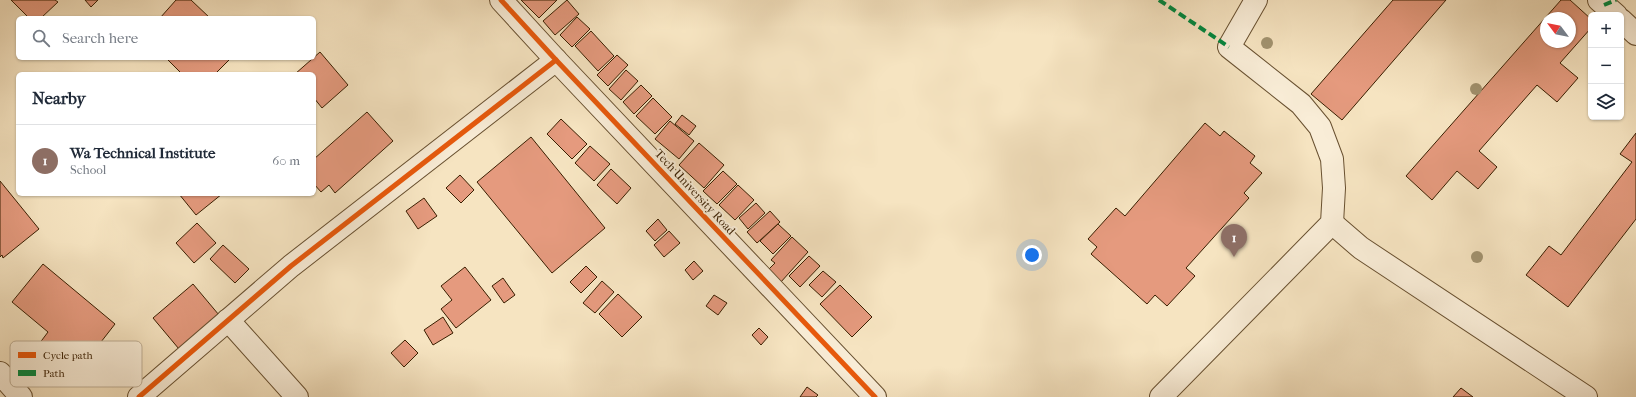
<!DOCTYPE html>
<html lang="en">
<head>
<meta charset="utf-8">
<style>
	body { margin:0; font-family:"IM FELL French Canon",serif; background:#f6f6f7; color:#1f2937 }
	.controls { position:absolute; right:12px; top:12px; display:grid; overflow:hidden; border-radius:6px; box-shadow:0 1px 3px #0004 }
	.controls button { width:36px; height:36px; display:grid; place-items:center; padding:0; border:0; border-bottom:1px solid #e0e1e3; background:#fff; color:#1f2937; font:20px sans-serif }
	.compass { position:absolute; left:1540px; top:12px; width:36px; height:36px; border-radius:50%; background:#fff; box-shadow:0 1px 3px #0004; rotate:302deg }
	.you { position:absolute; left:1032px; top:255px; width:14px; height:14px; margin:-10px; border:3px solid #fff; border-radius:50%; background:#1a73e8; box-shadow:0 0 0 6px #1a73e833 }
	.badge { display:grid; place-items:center; width:26px; height:26px; border-radius:50%; background:#b45309; color:#fff; font-size:13px; font-weight:700 }
	.pin { position:absolute; translate:-50% -33px; filter:drop-shadow(0 1px 2px #0008) }
	.pin::after { content:''; position:absolute; top:21px; width:14px; height:12px; background:inherit; clip-path:polygon(0 0,100% 0,50% 100%) }
	.list { margin:0; padding:0; list-style:none }
	h2 { display:flex; justify-content:space-between; align-items:center; height:52px; margin:0; padding:0 16px; font-size:17px }
	h2 small { font-size:13px; font-weight:400; color:#747a83 }
	.list li { display:grid; grid-template-columns:26px 1fr auto; gap:12px; align-items:center; box-sizing:border-box; height:72px; padding:0 16px; border-top:1px solid #e0e1e3 }
	.list b { display:block; font-size:15px; white-space:nowrap }
	.list p { margin:0; font-size:13px; white-space:nowrap; color:#747a83 }
	.list em { font-size:13px; font-style:normal; color:#747a83 }
	.icon { flex:none; width:22px; height:22px; fill:none; stroke:currentColor; stroke-width:2; stroke-linecap:round; stroke-linejoin:round }
	.map { position:relative; flex:none; width:1636px; height:397px; overflow:hidden }
	.search { position:absolute; background:#fff; box-shadow:0 1px 3px #0004; left:16px; top:16px; width:300px; height:44px; display:flex; align-items:center; gap:10px; box-sizing:border-box; padding:0 14px; border-radius:6px; color:#747a83; font-size:15px }
	.panel { position:absolute; background:#fff; box-shadow:0 1px 3px #0004; left:16px; top:72px; width:300px; height:124px; border-radius:6px }
	.map>svg:first-child { display:block }
	.building { fill:#e59a7e; stroke:#391e00; fill-rule:evenodd }
	.lines { fill:none; stroke-linecap:round; stroke-linejoin:round }
	.minor-casing { stroke:#685030; stroke-width:24 }
	.minor { stroke:#f9edd7; stroke-width:22 }
	.quiet { stroke:#00873e; stroke-width:4; stroke-dasharray:8 4; stroke-linecap:butt }
	.cycleway-casing { stroke:#f9edd7; stroke-width:8 }
	.cycleway { stroke:#e8590c; stroke-width:5 }
	.tree { fill:#a29370 }
	.labels { text-anchor:middle; stroke-width:4; stroke-linejoin:round; paint-order:stroke }
	.street-label { font-size:12px; fill:#391e00; stroke:#f9edd7 }
	.key { fill:#f9edd7; stroke:#bfaf96; stroke-width:1 }
	.key-label { font-size:11px; fill:#391e00 }
</style>
</head>
<body>
<div class="map">
<svg width="1636" height="397" viewBox="0 0 1636 397">
	<rect width="100%" height="100%" fill="#f6e4c1"/>
	<filter id="stains"><feTurbulence type="fractalNoise" baseFrequency=".005" numOctaves="4"/><feColorMatrix values="0 0 0 0 .2 0 0 0 0 .09 0 0 0 0 .02 0 0 0 .5 -.17"/></filter>
	<radialGradient id="worn" r=".72"><stop offset=".6" stop-color="#630" stop-opacity="0"/><stop offset="1" stop-color="#630" stop-opacity=".3"/></radialGradient>
	<g class="building">
		<path d="M11,0h44l3,2 -17,16h-12z"/>
		<path d="M85,0h13l-7,7z"/>
		<path d="M176,0h15l19,18h-50z"/>
		<path d="M521,0h36l-18,18z"/>
		<path d="M567,0l12,14 -24,21 -12,-14z"/>
		<path d="M1393,0h53l-104,120 -31,-26z"/>
		<path d="M1561,0h9l21,19v9l-31,35 18,15 -21,24 -20,-17 -58,66 18,16 -19,22 -21,-18 -25,29 -26,-24zM1546,18h24v24h-24z"/>
		<path d="M577,17l13,12 -18,18 -12,-12z"/>
		<path d="M591,31l23,25 -16,15 -23,-25z"/>
		<path d="M320,52l28,33 -26,23 -8,-10v-24h-19z"/>
		<path d="M617,55l11,10 -20,21 -11,-11z"/>
		<path d="M166,58h65l-16,16h-33z"/>
		<path d="M626,70l12,11 -17,19 -12,-11z"/>
		<path d="M641,85l11,11 -18,18 -11,-12z"/>
		<path d="M653,98l19,19 -17,17 -19,-18z"/>
		<path d="M367,112l26,29 -58,52 -6,-8 -8,7 -7,-8v-25z"/>
		<path d="M682,115l14,11 -7,9 -14,-11z"/>
		<path d="M561,119l26,25 -15,15 -25,-25z"/>
		<path d="M670,121l24,20 -15,18 -24,-20z"/>
		<path d="M1205,123l15,13 4,-5 31,25 -5,7 12,10 -18,20 5,5 -63,70 9,8 -28,30 -12,-11 -8,9 -56,-50 6,-7 -9,-8 28,-31 9,8z"/>
		<path d="M1636,133v86l-68,88 -42,-32 23,-29 12,9 71,-93 -12,-8z"/>
		<path d="M531,137l74,91 -53,45 -75,-91z"/>
		<path d="M699,143l25,22 -20,23 -25,-23z"/>
		<path d="M590,146l20,18 -16,17 -19,-18z"/>
		<path d="M611,169l20,19 -14,16 -20,-19z"/>
		<path d="M723,171l14,13 -20,20 -14,-13z"/>
		<path d="M460,175l14,15 -13,13 -15,-15z"/>
		<path d="M0,181l39,48 -36,29 -1,-3 -2,2z"/>
		<path d="M738,185l16,15 -19,20 -16,-15z"/>
		<path d="M179,194h43l-26,21z"/>
		<path d="M424,198l13,18 -19,13 -12,-18z"/>
		<path d="M756,203l9,10 -17,16 -9,-11z"/>
		<path d="M770,211l10,11 -23,21 -10,-11z"/>
		<path d="M658,219l9,11 -12,11 -9,-10z"/>
		<path d="M197,223l19,20 -22,20 -18,-20z"/>
		<path d="M778,224l13,12 -18,18 -13,-13z"/>
		<path d="M669,231l11,12 -16,14 -10,-12z"/>
		<path d="M792,237l16,15 -28,31 -13,-12 8,-8 -4,-3z"/>
		<path d="M223,245l26,24 -14,14 -25,-24z"/>
		<path d="M809,256l11,10 -20,21 -11,-11z"/>
		<path d="M694,261l9,10 -10,9 -8,-10z"/>
		<path d="M43,264l72,60 -39,50 -37,-30 9,-12 -36,-30z"/>
		<path d="M586,266l11,11 -16,16 -11,-11z"/>
		<path d="M465,267l26,33 -35,28 -15,-19 11,-9 -11,-14z"/>
		<path d="M823,271l13,11 -14,15 -13,-12z"/>
		<path d="M503,278l12,17 -11,8 -12,-17z"/>
		<path d="M602,281l12,11 -19,21 -12,-10z"/>
		<path d="M193,284l26,31 -40,34 -26,-31z"/>
		<path d="M840,285l32,32 -20,20 -32,-33z"/>
		<path d="M618,294l24,23 -20,20 -23,-23z"/>
		<path d="M714,295l13,8 -9,12 -12,-9z"/>
		<path d="M443,317l10,16 -20,12 -9,-15z"/>
		<path d="M759,328l9,9 -7,8 -9,-10z"/>
		<path d="M405,340l13,13 -14,14 -13,-14z"/>
		<path d="M807,387l11,8 -2,2h-16z"/>
		<path d="M1461,388l12,9h-20z"/>
	</g>
	<g class="lines">
		<g class="minor-casing">
			<g id="minor">
				<path d="M501,0l55,60 319,337"/>
				<path d="M1599,0l17,15"/>
				<path d="M1621,20l15,14"/>
				<path d="M1332,223l29,25 225,149"/>
				<path d="M228,320l69,77"/>
				<path d="M0,373l21,24"/>
				<path d="M139,397l152,-131 265,-206"/>
				<path d="M1161,397l171,-174 2,-35 -2,-29 -12,-32 -19,-23 -72,-57 27,-47"/>
			</g>
		</g>
		<use href="#minor" class="minor"/>
		<g class="quiet">
			<path d="M1159,0l70,47"/>
			<path d="M1604,5l12,-5"/>
		</g>
		<g class="cycleway-casing">
			<g id="cycleway">
				<path d="M501,0l55,60 319,337"/>
				<path d="M139,397l152,-131 265,-206"/>
			</g>
		</g>
		<use href="#cycleway" class="cycleway"/>
	</g>
	<g class="tree">
		<circle cx="1267" cy="43" r="6"/>
		<circle cx="1476" cy="89" r="6"/>
		<circle cx="1477" cy="257" r="6"/>
	</g>
	<g class="labels">
		<g class="street-label">
			<text transform="translate(695 192) rotate(47)" y="4">Tech University Road</text>
		</g>
	</g>
	<rect x="10" y="341" width="132" height="46" rx="6" class="key"/>
	<rect x="18" y="352" width="18" height="6" fill="#e8590c"/>
	<rect x="18" y="370" width="18" height="6" fill="#00873e"/>
	<g class="key-label">
		<text x="43" y="359">Cycle path</text>
		<text x="43" y="377">Path</text>
	</g>
	<rect width="100%" height="100%" filter="url(#stains)"/>
	<rect width="100%" height="100%" fill="url(#worn)"/>
</svg>
<div class="controls">
<button>+</button>
<button>−</button>
<button><svg class="icon" aria-label="layers" viewBox="0 0 24 24"><path d="M12 4l9 5-9 5-9-5zM3 14l9 5 9-5"/></svg></button>
</div>
<svg class="compass" viewBox="-18 -18 36 36"><path d="M0-13l5 13h-10z" fill="#e53935"/><path d="M0 13l5-13h-10z" fill="#747a83"/></svg>
<div class="you"></div>
<div class="pin badge" style="left:1234px;top:257px;background:#8d6e63">1</div>
<div class="search"><svg class="icon" aria-label="search" viewBox="0 0 24 24"><circle cx="10" cy="10" r="6"/><path d="M15 15l6 6"/></svg>Search here</div>
<section class="panel">
<h2>Nearby<small></small></h2>
<ul class="list">
<li><span class="badge" style="background:#8d6e63">1</span><div><b>Wa Technical Institute</b><p>School</p></div><em>60 m</em></li>
</ul>
</section>
</div>
</body>
</html>
